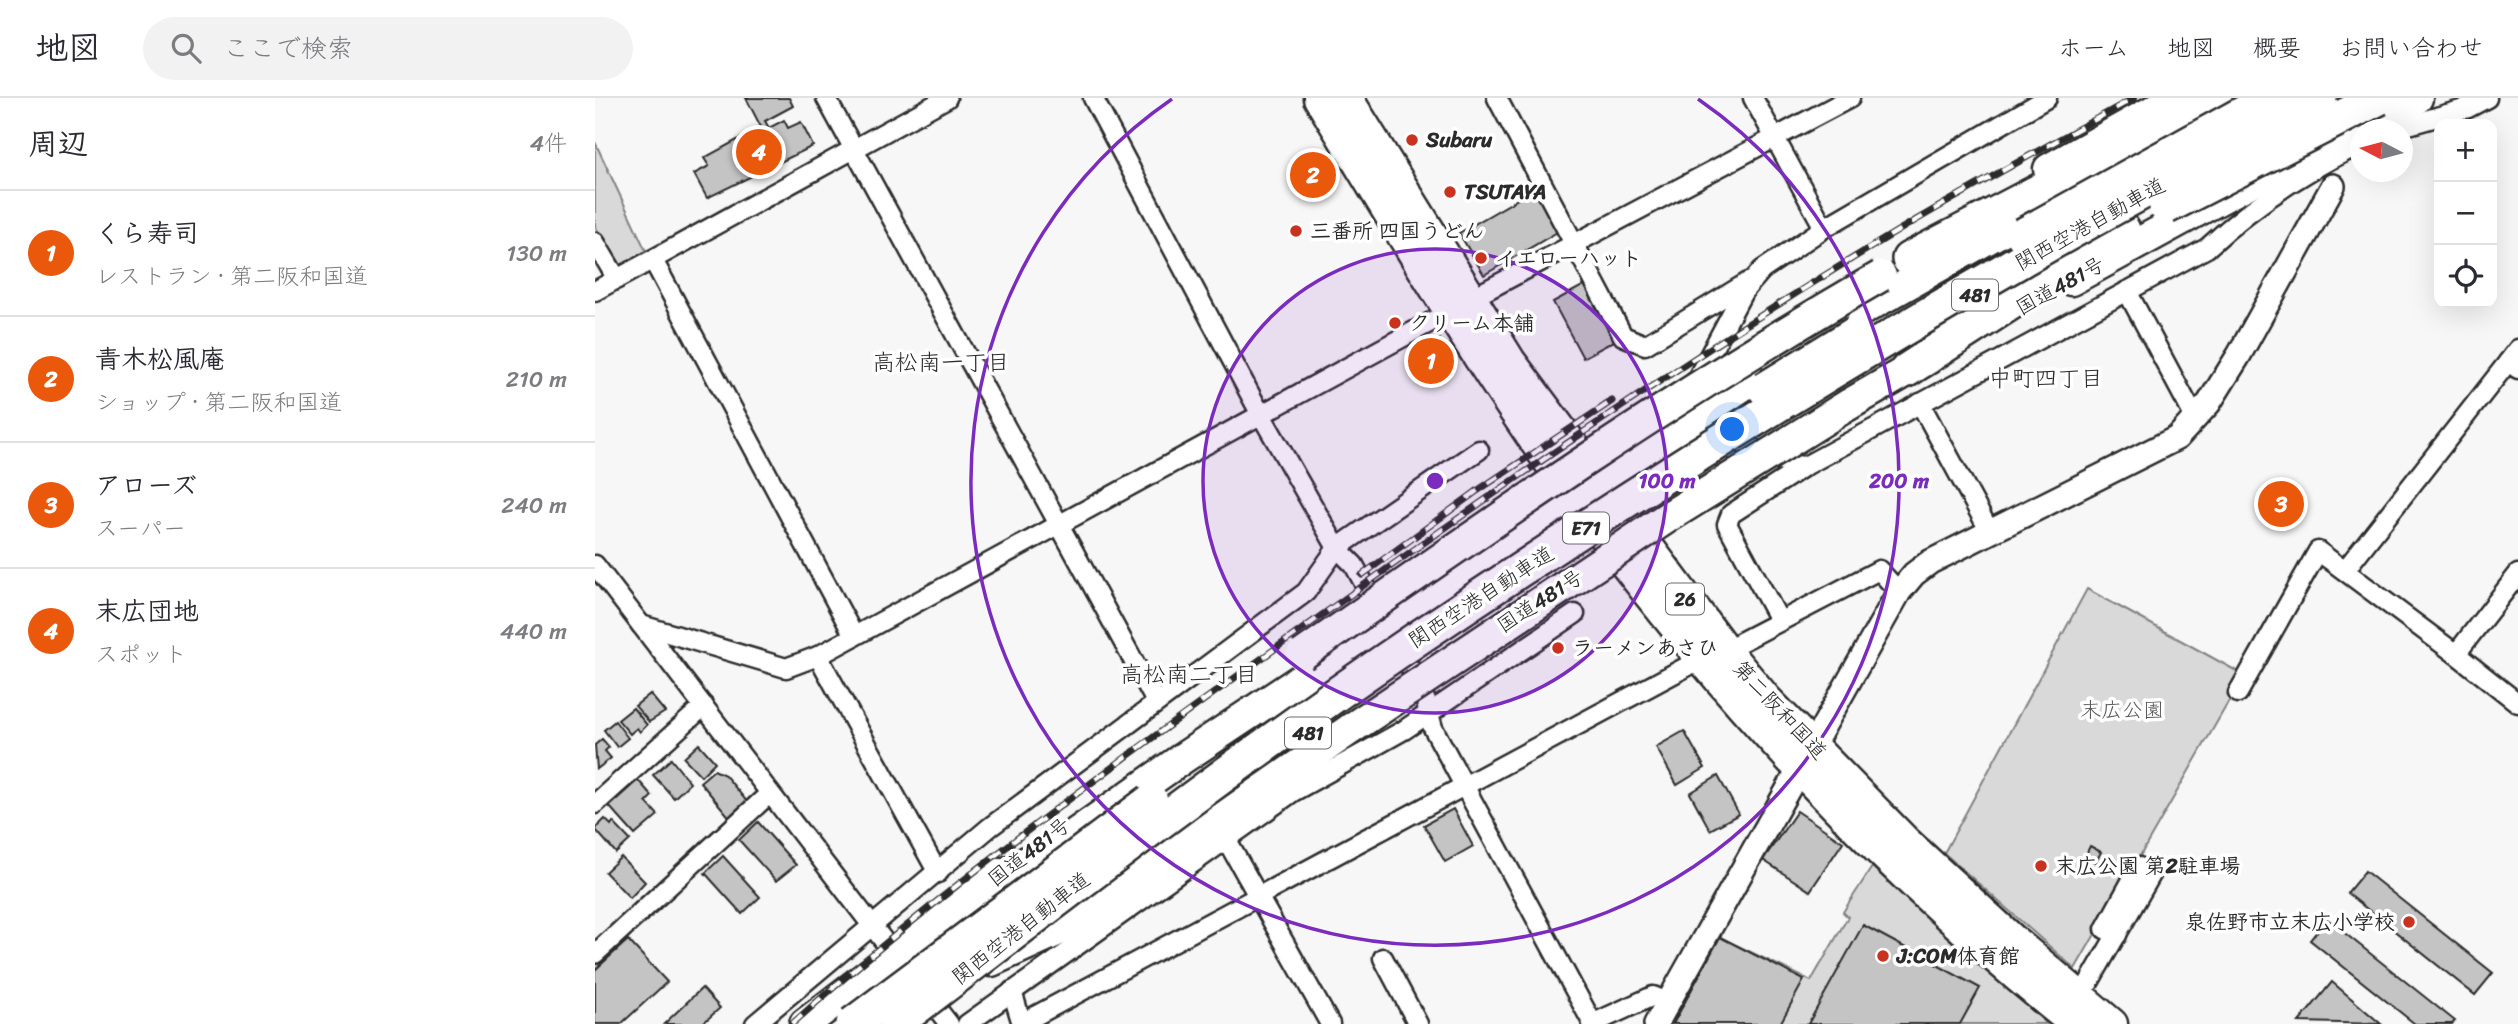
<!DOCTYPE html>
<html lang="ja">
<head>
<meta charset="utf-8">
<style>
	body { margin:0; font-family:Sriracha,"Klee One",sans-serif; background:#f2f2f3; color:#2b2b33 }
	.controls { position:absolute; right:21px; top:21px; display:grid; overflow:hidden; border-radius:14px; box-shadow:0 7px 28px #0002 }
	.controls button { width:63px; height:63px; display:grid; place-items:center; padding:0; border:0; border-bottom:2px solid #e1e1e2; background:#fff; color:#2b2b33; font:35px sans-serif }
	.compass { position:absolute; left:1755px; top:21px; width:63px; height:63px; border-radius:50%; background:#fff; box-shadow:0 7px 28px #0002; rotate:276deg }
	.you { position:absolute; left:1138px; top:332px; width:24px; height:24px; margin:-18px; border:5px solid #fff; border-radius:50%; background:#1a73e8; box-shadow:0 0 0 10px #1a73e833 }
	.badge { display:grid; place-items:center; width:46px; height:46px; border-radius:50%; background:#ea580c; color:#fff; font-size:23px; font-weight:700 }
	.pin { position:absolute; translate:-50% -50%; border:4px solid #fff; box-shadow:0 2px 7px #0006 }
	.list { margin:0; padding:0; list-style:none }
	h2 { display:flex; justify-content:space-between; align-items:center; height:91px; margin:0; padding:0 28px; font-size:30px }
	h2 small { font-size:23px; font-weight:400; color:#7c7c81 }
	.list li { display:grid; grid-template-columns:46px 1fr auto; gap:21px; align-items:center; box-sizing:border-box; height:126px; padding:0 28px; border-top:2px solid #e1e1e2 }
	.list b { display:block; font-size:26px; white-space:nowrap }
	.list p { margin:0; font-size:23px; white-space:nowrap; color:#7c7c81 }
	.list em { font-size:23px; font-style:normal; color:#7c7c81 }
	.icon { flex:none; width:38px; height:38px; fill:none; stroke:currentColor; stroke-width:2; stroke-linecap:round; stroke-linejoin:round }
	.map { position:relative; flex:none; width:1923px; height:926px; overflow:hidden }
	header { display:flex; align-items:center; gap:42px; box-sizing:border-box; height:98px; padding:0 35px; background:#fff; border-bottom:2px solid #e1e1e2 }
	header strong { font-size:33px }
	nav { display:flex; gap:38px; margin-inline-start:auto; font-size:24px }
	.search { width:490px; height:63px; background:#f2f2f3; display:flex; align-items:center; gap:18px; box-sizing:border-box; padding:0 24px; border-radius:38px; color:#7c7c81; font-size:26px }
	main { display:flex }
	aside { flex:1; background:#fff }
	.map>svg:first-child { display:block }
	.green { fill:#d9d9d9; stroke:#828282; stroke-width:2 }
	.building { fill:#c4c4c4; stroke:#2b2b2b; stroke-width:2 }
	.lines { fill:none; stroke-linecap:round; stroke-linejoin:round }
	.minor-casing { stroke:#2b2b2b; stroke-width:23 }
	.tertiary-casing { stroke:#2b2b2b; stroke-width:28 }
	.trunk-casing { stroke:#2b2b2b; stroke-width:35 }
	.motorway-casing { stroke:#2b2b2b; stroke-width:38 }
	.minor { stroke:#fff; stroke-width:18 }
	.tertiary { stroke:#fff; stroke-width:23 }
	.trunk { stroke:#fff; stroke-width:30 }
	.motorway { stroke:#fff; stroke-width:33 }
	.rail-casing { stroke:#2b2b2b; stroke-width:7 }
	.rail { stroke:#fff; stroke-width:4.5; stroke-dasharray:13; stroke-linecap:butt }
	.trunk-bridge-casing { stroke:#2b2b2b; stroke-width:35; stroke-linecap:butt }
	.motorway-bridge-casing { stroke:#2b2b2b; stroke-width:38; stroke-linecap:butt }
	.trunk-bridge { stroke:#fff; stroke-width:30 }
	.motorway-bridge { stroke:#fff; stroke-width:33 }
	.ring { fill:none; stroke:#7b2cbf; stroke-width:3.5 }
	.poi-dot { fill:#c8321e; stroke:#fff; stroke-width:2.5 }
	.labels { text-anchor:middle; stroke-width:7; stroke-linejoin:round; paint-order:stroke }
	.shield { fill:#fff; stroke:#6b6b6b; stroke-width:2 }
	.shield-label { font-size:19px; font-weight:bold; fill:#2b2b2b }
	.poi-label { font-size:21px; font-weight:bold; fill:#2b2b2b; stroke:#fff; text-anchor:start }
	.street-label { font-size:21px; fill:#2b2b2b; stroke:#fff }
	.park-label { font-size:21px; fill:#565656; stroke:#fff }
	.neighbourhood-label { font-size:23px; fill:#2b2b2b; stroke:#fff }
	.centre { fill:#7b2cbf; stroke:#fff; stroke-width:3.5 }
	.ring-label { font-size:21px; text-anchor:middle; font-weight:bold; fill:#7b2cbf; stroke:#fff; stroke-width:7; stroke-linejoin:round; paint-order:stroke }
</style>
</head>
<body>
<header>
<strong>地図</strong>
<div class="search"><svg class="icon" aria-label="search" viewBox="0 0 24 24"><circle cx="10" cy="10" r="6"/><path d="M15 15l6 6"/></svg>ここで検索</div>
<nav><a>ホーム</a><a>地図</a><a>概要</a><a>お問い合わせ</a></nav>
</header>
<main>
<aside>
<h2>周辺<small>4件</small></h2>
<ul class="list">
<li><span class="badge">1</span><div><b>くら寿司</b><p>レストラン · 第二阪和国道</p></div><em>130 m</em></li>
<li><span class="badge">2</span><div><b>青木松風庵</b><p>ショップ · 第二阪和国道</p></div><em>210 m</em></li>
<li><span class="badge">3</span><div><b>アローズ</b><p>スーパー</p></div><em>240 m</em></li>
<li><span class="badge">4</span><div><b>末広団地</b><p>スポット</p></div><em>440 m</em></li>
</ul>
</aside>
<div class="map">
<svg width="1923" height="926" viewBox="0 0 1923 926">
	<rect width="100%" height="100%" fill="#f7f7f7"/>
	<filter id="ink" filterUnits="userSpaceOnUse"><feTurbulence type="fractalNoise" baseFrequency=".0143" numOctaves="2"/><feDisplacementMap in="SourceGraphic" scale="14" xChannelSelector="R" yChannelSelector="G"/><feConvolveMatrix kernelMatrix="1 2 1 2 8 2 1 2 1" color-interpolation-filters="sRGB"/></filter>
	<g filter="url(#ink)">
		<g class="green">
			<path d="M0,44l52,111 -26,14 -26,-41z"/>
			<path d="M1492,491l157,86 -169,294 -131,-116z"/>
			<path d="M1277,769l175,157h-374l47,-87 91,44 37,-64 -5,-5z"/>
		</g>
		<g class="building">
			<path d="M151,0h43l4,8 -28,15 4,7 15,-8 4,8 13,-6 12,24 -106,52 -13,-24 15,-8 -5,-8 57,-31z"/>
			<path d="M940,91l24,42 -75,44 -25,-42z"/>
			<path d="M991,186l30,56 -33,18 -30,-56z"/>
			<path d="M844,240l16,27 -31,19 -16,-28z"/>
			<path d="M55,596l15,18 -16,10 -14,-16z"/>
			<path d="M38,610l14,17 -7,7 -3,-4 -7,6 -12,-14z"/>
			<path d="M20,623l13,17 -11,9 -13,-17z"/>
			<path d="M1089,633l21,37 -28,17 -21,-38z"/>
			<path d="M7,641l7,8 -4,4 6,7 -14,11 -2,-24z"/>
			<path d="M104,646l16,18 -14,14 -17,-18z"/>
			<path d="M76,661l19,24 -16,15 -21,-23z"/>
			<path d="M119,672l11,5 24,29 -18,15 -31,-37z"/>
			<path d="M1123,678l21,38 -29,16 -20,-37z"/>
			<path d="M43,682l14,16 -6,6 12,13 -23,20 -26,-29z"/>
			<path d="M858,711l20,37 -28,16 -21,-37z"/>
			<path d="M1202,713l46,31 -33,49 -47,-31z"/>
			<path d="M10,721l6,6 2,-3 17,18 -14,13 -21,-24z"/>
			<path d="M163,724l38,43 -20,16 -37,-41z"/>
			<path d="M1495,748l11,6 -5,10 -11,-6z"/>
			<path d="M128,758l37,41 -18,17 -37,-41z"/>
			<path d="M26,759l24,25 -15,16 -25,-26z"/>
			<path d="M1770,773l128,102 -18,22 -128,-102z"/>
			<path d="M1732,821l128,102 -3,3h-37l-105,-84z"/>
			<path d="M1268,827l117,63 -20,36h-152z"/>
			<path d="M1125,839l84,43 -24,44h-107z"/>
			<path d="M33,842l39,42 -46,42h-26v-54z"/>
			<path d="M1737,884l49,42 -82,-2z"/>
			<path d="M107,890l18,20 -18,16h-38z"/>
		</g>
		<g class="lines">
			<g class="minor-casing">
				<g id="minor">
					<path d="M231,0l330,604"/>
					<path d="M498,0l167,315 77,135 17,17 25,46"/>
					<path d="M902,0l126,238 22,9 103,-63"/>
					<path d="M1158,0l71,130"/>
					<path d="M1796,32l77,-22 19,-10"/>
					<path d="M0,144l22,37"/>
					<path d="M58,162l201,376"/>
					<path d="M0,193l352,-193"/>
					<path d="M1532,193l69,129"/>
					<path d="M875,201l380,-201"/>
					<path d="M1923,251l-10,13 10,7"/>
					<path d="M1098,288l50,-94 19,-22 62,-42 223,-130"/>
					<path d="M1325,305l70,129"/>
					<path d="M1143,344c23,8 42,23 67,24l402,-218c44,-41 91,-73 144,-99"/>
					<path d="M0,467l305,397"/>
					<path d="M1750,472l163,-208"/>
					<path d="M1184,522l-52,-96 4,-10 74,-48"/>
					<path d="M46,527l145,43 32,-12"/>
					<path d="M803,547l25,47 10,36 160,296"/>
					<path d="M1130,552l154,-80 20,22"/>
					<path d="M1861,556l62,49"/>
					<path d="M1643,595l80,-142 138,103 62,-80"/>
					<path d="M0,706l109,-98"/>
					<path d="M631,741l104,185"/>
					<path d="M343,775l-120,-217 631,-344"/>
					<path d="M1522,837l-12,-6 34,-62"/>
					<path d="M0,856l174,-160"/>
					<path d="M788,860l35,66"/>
					<path d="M417,893l10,33"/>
					<path d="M329,894l25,32"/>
					<path d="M1485,900l75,-130"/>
					<path d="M427,925l679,-364"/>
					<path d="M160,926l235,-197 316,-235 31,-44 142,-98"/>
					<path d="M372,926l326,-232 111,-62 171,-116"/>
					<path d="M997,926l61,-28 15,6"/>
				</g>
			</g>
			<g class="tertiary-casing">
				<path id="tertiary" d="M1061,926l243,-432 15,-18 16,-12 247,-124 32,-35 30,-48 94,-169"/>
			</g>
			<g class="trunk-casing">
				<g id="trunk">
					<path d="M724,0c90,148 178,298 283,436 137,181 295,348 473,490"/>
					<path d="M752,0l163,263 215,289 41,49 139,142 109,100 98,83"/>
					<path d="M1454,71l127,-71"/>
					<path d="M1476,182l203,-111 80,-37 63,-34"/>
					<path d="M1253,307l81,-47"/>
					<path d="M393,786l83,-47 112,-79 642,-427 220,-125"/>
					<path d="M396,863l94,-43 91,-68 176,-122"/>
					<path d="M210,926l197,-151"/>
				</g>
			</g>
			<g class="motorway-casing">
				<g id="motorway">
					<path d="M1314,161l308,-161"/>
					<path d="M1312,272l216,-140"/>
				</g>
			</g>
			<use href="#minor" class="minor"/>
			<use href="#tertiary" class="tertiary"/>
			<use href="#trunk" class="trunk"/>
			<use href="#motorway" class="motorway"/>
			<g class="rail-casing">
				<g id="rail">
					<path d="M767,477l115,-84 135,-90"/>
					<path d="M197,926c149,-134 311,-251 473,-368 204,-147 411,-292 626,-421 80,-48 162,-92 243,-137"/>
				</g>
			</g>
			<use href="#rail" class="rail"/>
			<g class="trunk-bridge-casing">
				<g id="trunk-bridge">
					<path d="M707,557c189,-132 379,-264 579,-379"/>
					<path d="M757,630l316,-211 180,-112"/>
				</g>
			</g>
			<g class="motorway-bridge-casing">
				<g id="motorway-bridge">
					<path d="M1571,109l213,-109"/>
					<path d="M1428,137l248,-137"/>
					<path d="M1170,291l91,-56"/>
					<path d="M258,926l298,-223"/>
					<path d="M300,926c172,-132 344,-265 523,-386 290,-196 591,-381 902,-540"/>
				</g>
			</g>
			<use href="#trunk-bridge" class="trunk-bridge"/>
			<use href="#motorway-bridge" class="motorway-bridge"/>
		</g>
	</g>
	<circle cx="840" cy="383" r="232" fill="#7b2cbf" fill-opacity=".12"/>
	<g class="ring">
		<circle cx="840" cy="383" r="232"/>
		<path d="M1103 1A464 464 0 1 1 577 1"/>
	</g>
	<g class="poi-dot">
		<circle cx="817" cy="42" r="7"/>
		<circle cx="855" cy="94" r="7"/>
		<circle cx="701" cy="133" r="7"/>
		<circle cx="886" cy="160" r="7"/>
		<circle cx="800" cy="225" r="7"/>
		<circle cx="963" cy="550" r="7"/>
		<circle cx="1446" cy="768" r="7"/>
		<circle cx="1814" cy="824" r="7"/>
		<circle cx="1288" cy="858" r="7"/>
	</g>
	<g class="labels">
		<g class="shield">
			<rect x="1357" y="181.5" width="46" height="31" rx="5"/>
			<rect x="968" y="414.5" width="46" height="31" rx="5"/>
			<rect x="1071" y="485.5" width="38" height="31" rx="5"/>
			<rect x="690" y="619.5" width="46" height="31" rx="5"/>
		</g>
		<g class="shield-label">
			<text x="1380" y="204">481</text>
			<text x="991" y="437">E71</text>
			<text x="1090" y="508">26</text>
			<text x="713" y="642">481</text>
		</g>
		<g class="poi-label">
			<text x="831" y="49">Subaru</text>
			<text x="869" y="101">TSUTAYA</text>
			<text x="715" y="140">三番所 四国うどん</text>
			<text x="900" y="167">イエローハット</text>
			<text x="814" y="232">クリーム本舗</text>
			<text x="977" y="557">ラーメンあさひ</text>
			<text x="1460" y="775">末広公園 第2駐車場</text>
			<text x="1800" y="831" text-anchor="end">泉佐野市立末広小学校</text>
			<text x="1302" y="865">J:COM体育館</text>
		</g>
		<g class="street-label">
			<text transform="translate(1495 126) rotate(-29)" y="7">関西空港自動車道</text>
			<text transform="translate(1465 188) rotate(-29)" y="7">国道481号</text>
			<text transform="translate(886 499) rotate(-33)" y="7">関西空港自動車道</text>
			<text transform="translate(945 503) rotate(-33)" y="7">国道481号</text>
			<text transform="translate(1185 612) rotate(47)" y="7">第二阪和国道</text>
			<text transform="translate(434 754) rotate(-38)" y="7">国道481号</text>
			<text transform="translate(426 830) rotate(-38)" y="7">関西空港自動車道</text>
		</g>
		<g class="park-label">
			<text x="1527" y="619">末広公園</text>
		</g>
		<g class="neighbourhood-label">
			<text x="346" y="272">高松南一丁目</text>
			<text x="1451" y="288">中町四丁目</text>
			<text x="594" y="584">高松南二丁目</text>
		</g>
	</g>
	<circle cx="840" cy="383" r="10" class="centre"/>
	<g class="ring-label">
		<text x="1072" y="390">100 m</text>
		<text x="1304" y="390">200 m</text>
	</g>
</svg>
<div class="controls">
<button>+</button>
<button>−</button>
<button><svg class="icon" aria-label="locate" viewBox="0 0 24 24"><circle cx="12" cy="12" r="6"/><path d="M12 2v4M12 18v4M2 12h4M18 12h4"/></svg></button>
</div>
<svg class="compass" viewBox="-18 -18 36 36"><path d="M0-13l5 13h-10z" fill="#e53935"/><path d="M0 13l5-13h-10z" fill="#7c7c81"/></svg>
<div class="you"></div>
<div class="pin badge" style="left:836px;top:263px">1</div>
<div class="pin badge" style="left:718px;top:77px">2</div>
<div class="pin badge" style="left:1686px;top:406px">3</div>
<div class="pin badge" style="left:164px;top:54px">4</div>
</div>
</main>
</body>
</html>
